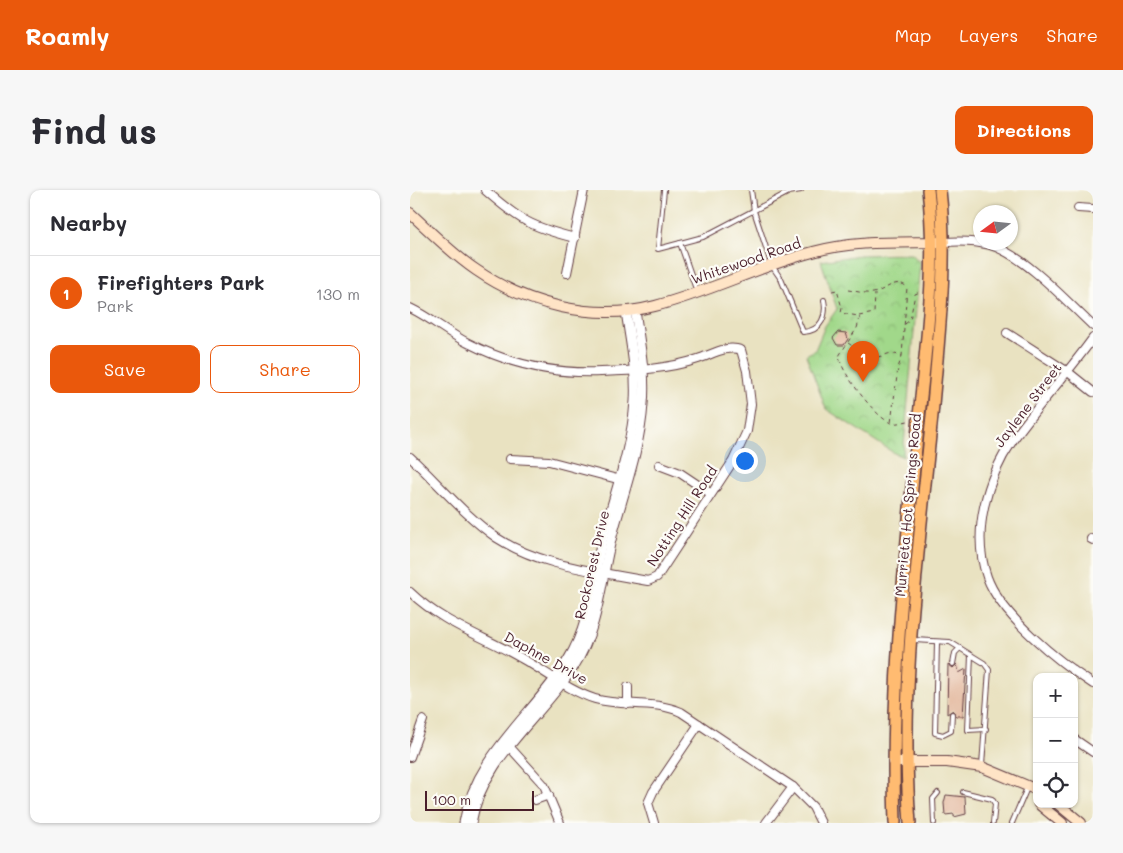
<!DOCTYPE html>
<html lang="en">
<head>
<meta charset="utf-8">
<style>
	body { margin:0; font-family:Mali,sans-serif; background:#f7f7f7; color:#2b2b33 }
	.controls { position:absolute; right:15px; bottom:15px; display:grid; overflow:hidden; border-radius:10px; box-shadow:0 1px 4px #0004 }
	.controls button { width:45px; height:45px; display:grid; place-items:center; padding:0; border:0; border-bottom:1px solid #e1e1e2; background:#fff; color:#2b2b33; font:25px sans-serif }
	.compass { position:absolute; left:563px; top:15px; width:45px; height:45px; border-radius:50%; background:#fff; box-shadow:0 1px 4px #0004; rotate:255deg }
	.scale { position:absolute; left:15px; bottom:12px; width:109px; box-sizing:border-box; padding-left:5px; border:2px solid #4a1f2b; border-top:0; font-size:14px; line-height:18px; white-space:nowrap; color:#4a1f2b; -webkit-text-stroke:4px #fdfcf7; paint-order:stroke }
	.you { position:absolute; left:334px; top:270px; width:18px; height:18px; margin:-12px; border:4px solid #fff; border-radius:50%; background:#1a73e8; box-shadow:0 0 0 8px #1a73e833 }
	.badge { display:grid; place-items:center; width:32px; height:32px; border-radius:50%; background:#ea580c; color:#fff; font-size:16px; font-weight:700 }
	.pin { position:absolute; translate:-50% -41px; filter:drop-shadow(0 1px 2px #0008) }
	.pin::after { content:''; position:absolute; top:26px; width:18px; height:15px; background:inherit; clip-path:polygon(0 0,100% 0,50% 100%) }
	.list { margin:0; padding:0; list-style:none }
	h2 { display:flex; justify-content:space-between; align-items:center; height:65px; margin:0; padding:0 20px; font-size:21px }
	h2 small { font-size:16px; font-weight:400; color:#7c7c81 }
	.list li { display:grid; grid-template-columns:32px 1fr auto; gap:15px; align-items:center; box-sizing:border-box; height:75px; padding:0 20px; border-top:1px solid #e1e1e2 }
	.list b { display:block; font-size:19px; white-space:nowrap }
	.list p { margin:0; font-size:16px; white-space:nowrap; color:#7c7c81 }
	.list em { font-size:16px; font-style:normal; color:#7c7c81 }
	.actions { display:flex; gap:10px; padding:15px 20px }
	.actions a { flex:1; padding:11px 0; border:1px solid #ea580c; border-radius:10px; text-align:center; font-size:18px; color:#ea580c }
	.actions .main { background:#ea580c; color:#fff }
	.icon { flex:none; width:28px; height:28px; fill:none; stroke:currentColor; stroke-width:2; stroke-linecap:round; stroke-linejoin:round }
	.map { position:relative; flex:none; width:683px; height:633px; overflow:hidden; border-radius:10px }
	header { display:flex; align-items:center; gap:30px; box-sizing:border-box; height:70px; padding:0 25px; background:#ea580c; color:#fff }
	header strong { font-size:24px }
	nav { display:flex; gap:28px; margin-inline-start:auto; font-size:18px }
	.intro { display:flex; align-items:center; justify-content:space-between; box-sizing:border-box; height:120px; padding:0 30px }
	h1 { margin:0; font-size:35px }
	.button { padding:12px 22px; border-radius:10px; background:#ea580c; color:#fff; font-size:18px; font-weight:700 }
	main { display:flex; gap:30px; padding:0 30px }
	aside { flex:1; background:#fff; border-radius:10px; box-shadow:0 1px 4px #0004 }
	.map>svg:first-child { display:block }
	.park { fill:url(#park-crowns); stroke:#767c5a }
	.building { fill:#e3b89e }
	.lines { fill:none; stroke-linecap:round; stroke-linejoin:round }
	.service-casing { stroke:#623c42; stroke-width:6 }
	.minor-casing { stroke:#623c42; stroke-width:10 }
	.tertiary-casing { stroke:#623c42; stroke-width:11 }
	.secondary-casing { stroke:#623c42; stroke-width:12 }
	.primary-casing { stroke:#623c42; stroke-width:14 }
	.path { stroke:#623c42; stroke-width:1; stroke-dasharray:4 4; stroke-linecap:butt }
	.service { stroke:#fff; stroke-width:4 }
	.minor { stroke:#fff; stroke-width:8 }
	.tertiary { stroke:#fff; stroke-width:9 }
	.secondary { stroke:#ffe4c6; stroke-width:10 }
	.primary { stroke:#ffbb71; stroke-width:11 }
	.labels { text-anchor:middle; stroke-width:4.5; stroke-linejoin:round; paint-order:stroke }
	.street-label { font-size:14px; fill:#4a1f2b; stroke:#fdfcf7 }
</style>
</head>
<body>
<header>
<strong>Roamly</strong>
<nav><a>Map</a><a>Layers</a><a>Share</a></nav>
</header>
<div class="intro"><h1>Find us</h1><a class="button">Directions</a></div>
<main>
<aside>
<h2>Nearby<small></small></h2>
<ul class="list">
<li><span class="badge">1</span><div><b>Firefighters Park</b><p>Park</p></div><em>130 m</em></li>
</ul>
<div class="actions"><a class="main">Save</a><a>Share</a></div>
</aside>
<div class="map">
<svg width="683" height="633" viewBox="0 0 683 633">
	<defs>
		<pattern id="park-crowns" width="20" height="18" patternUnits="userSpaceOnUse" patternTransform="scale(1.25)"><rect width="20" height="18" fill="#a1d88a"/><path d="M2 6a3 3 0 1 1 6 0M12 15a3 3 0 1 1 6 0" fill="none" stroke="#8cb977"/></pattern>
	</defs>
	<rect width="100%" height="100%" fill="#fdfcf7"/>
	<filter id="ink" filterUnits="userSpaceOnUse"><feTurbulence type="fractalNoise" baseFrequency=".02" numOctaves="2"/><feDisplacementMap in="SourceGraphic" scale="10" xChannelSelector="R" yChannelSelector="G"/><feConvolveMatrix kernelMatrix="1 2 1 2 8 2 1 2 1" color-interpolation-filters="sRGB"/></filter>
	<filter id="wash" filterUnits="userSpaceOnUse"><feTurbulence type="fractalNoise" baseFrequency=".0096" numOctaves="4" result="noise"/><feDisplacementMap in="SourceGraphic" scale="20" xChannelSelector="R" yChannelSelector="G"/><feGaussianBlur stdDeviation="1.12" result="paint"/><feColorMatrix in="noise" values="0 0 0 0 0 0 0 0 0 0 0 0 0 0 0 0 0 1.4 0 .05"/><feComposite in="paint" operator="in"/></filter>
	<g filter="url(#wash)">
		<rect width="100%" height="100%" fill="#e9e2c1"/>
		<path class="park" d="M502,64l8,9 -17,194 -9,-4 -68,-44 -20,-54 9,-5 10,-24 12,-17 -16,-48 39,-6z"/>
		<g id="blocks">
			<g class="building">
				<path d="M428,142l8,1 2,6 -4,6h-7l-4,-7z"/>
				<path d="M538,474l5,4 4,-4 2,9 7,-4 -3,47h-7l-3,-6 -6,4z"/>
				<path d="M536,605l19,2 1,17 -12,3v-3l-9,1 -1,-12z"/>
			</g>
		</g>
	</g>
	<g filter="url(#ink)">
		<use href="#blocks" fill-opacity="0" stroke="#623c42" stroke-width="1"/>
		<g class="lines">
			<g class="service-casing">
				<g id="service">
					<path d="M254,0l-6,59 45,-12 86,-45 12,-2"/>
					<path d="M341,0l3,21 18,55 9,13 22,53c19,-1 24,-17 21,-32"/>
					<path d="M270,53l17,49"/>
					<path d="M504,450l36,2 34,21 5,7 -7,95"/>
					<path d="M527,452l-2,91 8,2 8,-4 1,-17"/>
					<path d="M561,465l-3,75 18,-1"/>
					<path d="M543,474l2,-11 5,-5"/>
					<path d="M553,602l29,7 3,5 -2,19"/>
					<path d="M524,633l-1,-24 5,-6"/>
					<path d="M602,633l15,-35"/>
				</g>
			</g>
			<g class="minor-casing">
				<g id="minor">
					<path d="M75,0c34,30 46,37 90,48"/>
					<path d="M668,18l15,1"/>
					<path d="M534,52c15,-1 31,-1 46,3 36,11 76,56 103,81"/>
					<path d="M157,83l17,-83"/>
					<path d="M0,118c21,10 38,25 58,35 41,21 87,31 133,29 31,-1 68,-3 97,-13 15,-5 28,-14 43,-9l6,21 4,33 -4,27 -14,30 -76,116 -9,4c-51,-10 -106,-14 -151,-43 -31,-21 -59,-55 -87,-81"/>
					<path d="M597,143l61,39 25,20"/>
					<path d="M683,148c-25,35 -55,67 -80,102 -26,38 -42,92 -26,137 14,39 72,85 106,107"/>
					<path d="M100,269l39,2 76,20"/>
					<path d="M249,275l21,8 30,20"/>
					<path d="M681,349l2,1"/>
					<path d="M0,402c32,31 73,44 111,66 24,13 48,33 74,41 28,8 59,1 86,13l112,75 20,20 8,16"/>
					<path d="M218,497v17"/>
					<path d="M664,549l19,13"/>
					<path d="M96,553l38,42 16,38"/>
					<path d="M0,567l13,-37"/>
					<path d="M125,610l14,-5"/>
					<path d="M244,633l-6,-20 5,-11 46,-68"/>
					<path d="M356,633l27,-36"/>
				</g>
			</g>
			<g class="tertiary-casing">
				<g id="tertiary">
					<path d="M54,633c11,-68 70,-108 104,-163 24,-39 24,-81 35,-123 12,-44 29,-90 32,-136 2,-30 -5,-61 -9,-90"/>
					<path d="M61,633c11,-65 69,-104 103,-157 25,-39 26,-82 37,-126 11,-44 29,-90 32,-136 3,-31 -4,-64 -8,-94"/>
				</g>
			</g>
			<g class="secondary-casing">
				<g id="secondary">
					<path d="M0,23c21,19 42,41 66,57 51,35 118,52 179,36 54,-14 104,-40 158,-54 42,-12 87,-9 131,-10"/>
					<path d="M483,572h54l35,5 55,23"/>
					<path d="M629,614l23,19"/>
					<path d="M648,614l23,19"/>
				</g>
			</g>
			<g class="primary-casing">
				<g id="primary">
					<path d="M485,633c-5,-132 10,-264 23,-396 7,-77 20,-159 10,-237"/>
					<path d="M500,633c-11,-139 10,-280 23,-418 6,-71 15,-144 7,-215"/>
				</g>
			</g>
			<g class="path">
				<path d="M438,100c8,1 17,4 25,3 12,-2 23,-16 34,-6l-5,69"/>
				<path d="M422,101l5,-1 5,18 -1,5 17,3 2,2 -3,10 -18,28c1,15 36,60 50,66 5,3 13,0 19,-1"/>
				<path d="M449,126l15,-3 1,-19"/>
				<path d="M495,134l5,-4 5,-26 5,-2"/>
				<path d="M438,153l18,12"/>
				<path d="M468,167l13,-4 11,3 -4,12 -7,55"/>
			</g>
			<use href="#service" class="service"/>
			<use href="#minor" class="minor"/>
			<use href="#tertiary" class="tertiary"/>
			<use href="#secondary" class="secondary"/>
			<use href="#primary" class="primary"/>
		</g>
	</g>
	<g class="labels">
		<g class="street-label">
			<text transform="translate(336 71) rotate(-19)" y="5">Whitewood Road</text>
			<text transform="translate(618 215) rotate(-53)" y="5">Jaylene Street</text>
			<text transform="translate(498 315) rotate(-85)" y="5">Murrieta Hot Springs Road</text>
			<text transform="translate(272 326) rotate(-57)" y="5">Notting Hill Road</text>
			<text transform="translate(182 375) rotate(-77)" y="5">Rockcrest Drive</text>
			<text transform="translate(136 468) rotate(29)" y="5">Daphne Drive</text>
		</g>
	</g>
</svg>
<div class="controls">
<button>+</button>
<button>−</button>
<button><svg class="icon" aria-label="locate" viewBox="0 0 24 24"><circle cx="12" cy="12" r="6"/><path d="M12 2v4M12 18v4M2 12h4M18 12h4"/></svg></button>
</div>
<svg class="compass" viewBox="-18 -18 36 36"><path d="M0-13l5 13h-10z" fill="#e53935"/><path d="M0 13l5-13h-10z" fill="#7c7c81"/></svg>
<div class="scale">100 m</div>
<div class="you"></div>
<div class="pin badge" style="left:453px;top:192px">1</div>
</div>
</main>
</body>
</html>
